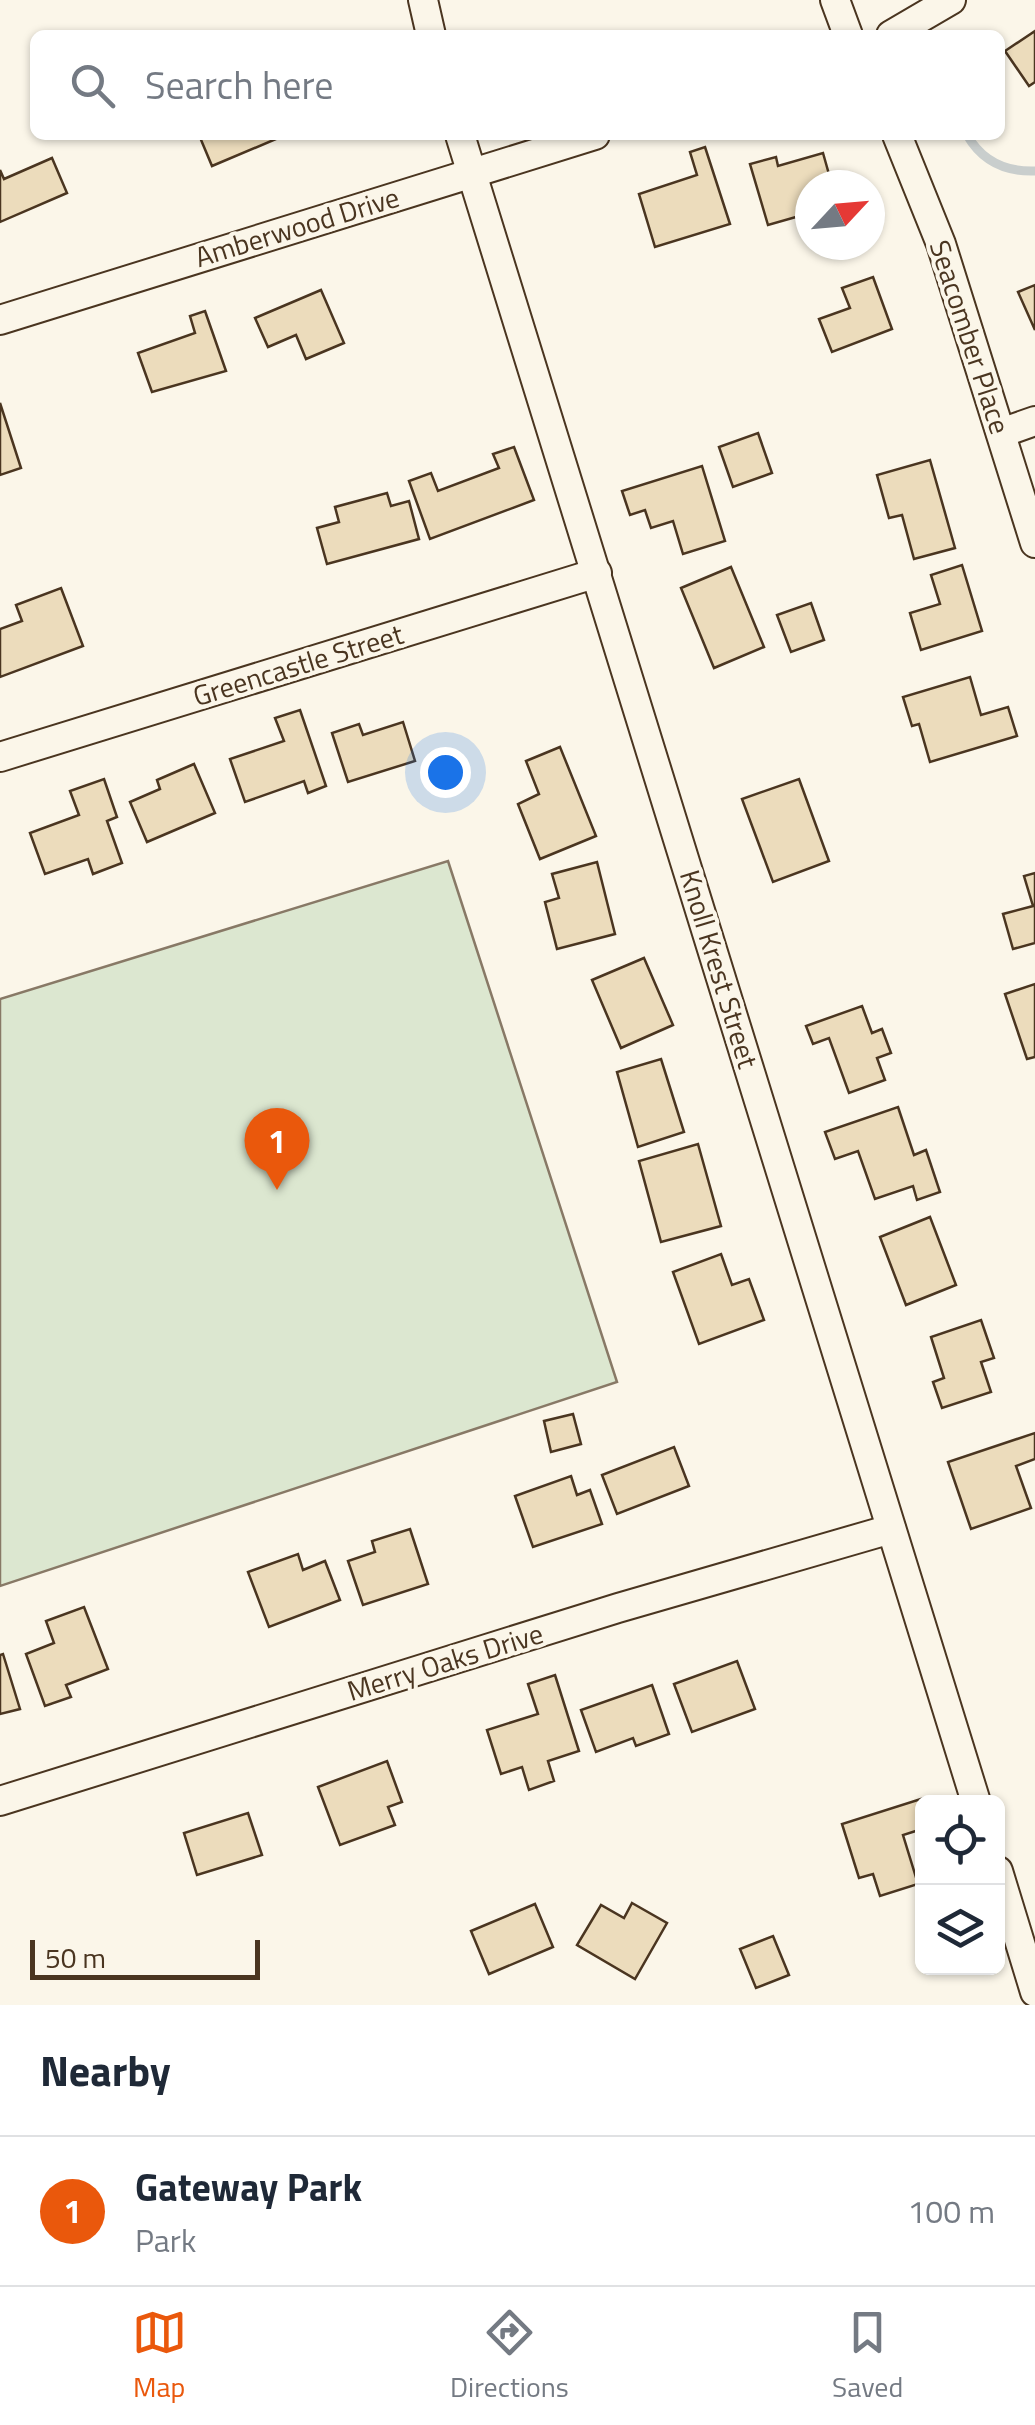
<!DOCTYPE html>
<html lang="en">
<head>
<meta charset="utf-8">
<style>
	body { margin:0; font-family:"Titillium Web",sans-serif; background:#f2f2f3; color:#1f2937 }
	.controls { position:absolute; right:30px; bottom:30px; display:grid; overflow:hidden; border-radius:15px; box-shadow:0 2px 8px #0004 }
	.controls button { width:90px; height:90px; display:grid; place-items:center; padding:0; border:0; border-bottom:2px solid #e0e1e3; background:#fff; color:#1f2937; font:50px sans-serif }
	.compass { position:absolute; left:795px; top:170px; width:90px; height:90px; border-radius:50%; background:#fff; box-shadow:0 2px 8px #0004; rotate:64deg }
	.scale { position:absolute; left:30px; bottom:25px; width:230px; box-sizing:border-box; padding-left:10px; border:5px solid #4a3520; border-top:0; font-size:28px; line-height:35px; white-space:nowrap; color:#4a3520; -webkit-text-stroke:8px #fbf6e9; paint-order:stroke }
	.you { position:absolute; left:445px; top:772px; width:35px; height:35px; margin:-25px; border:8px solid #fff; border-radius:50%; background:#1a73e8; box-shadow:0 0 0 15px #1a73e833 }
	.badge { display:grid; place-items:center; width:65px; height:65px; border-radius:50%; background:#ea580c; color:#fff; font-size:32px; font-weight:700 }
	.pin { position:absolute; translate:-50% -82px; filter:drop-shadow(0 2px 5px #0008) }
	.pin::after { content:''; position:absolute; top:52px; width:35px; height:30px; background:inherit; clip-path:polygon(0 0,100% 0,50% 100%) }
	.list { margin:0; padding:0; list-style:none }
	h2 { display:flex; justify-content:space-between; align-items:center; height:130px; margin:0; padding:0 40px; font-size:42px }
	h2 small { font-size:32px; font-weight:400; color:#747a83 }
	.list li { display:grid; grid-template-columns:65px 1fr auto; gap:30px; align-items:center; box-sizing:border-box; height:150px; padding:0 40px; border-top:2px solid #e0e1e3 }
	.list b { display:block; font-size:38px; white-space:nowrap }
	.list p { margin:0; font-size:32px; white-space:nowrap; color:#747a83 }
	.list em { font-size:32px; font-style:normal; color:#747a83 }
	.icon { flex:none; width:55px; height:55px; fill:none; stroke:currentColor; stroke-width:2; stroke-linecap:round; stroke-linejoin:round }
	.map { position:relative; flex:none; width:1035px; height:2005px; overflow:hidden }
	.search { position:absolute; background:#fff; box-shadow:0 2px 8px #0004; left:30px; right:30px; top:30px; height:110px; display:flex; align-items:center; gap:25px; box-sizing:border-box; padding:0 35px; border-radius:15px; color:#747a83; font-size:38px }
	.sheet { height:280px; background:#fff }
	nav { display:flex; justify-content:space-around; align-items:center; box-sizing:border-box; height:140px; border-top:2px solid #e0e1e3; background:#fff; font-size:28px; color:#747a83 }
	nav a { display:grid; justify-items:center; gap:5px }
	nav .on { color:#ea580c }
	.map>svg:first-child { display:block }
	.green { fill:#dce7d0; stroke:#887966; stroke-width:2.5 }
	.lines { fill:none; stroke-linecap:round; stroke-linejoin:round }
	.stream { stroke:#c9cecd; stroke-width:9 }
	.building { fill:#ecdcbc; stroke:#4a3520; stroke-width:2.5 }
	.street-casing { stroke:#4a3520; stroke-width:32 }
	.street { stroke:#fbf6e9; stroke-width:28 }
	.labels { text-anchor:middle; stroke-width:8; stroke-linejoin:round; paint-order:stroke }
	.street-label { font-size:28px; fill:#4a3520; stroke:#fbf6e9 }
</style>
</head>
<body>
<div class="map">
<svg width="1035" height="2005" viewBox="0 0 1035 2005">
	<rect width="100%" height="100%" fill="#fbf6e9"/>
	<path class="green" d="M448,861l169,521 -617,204v-587z"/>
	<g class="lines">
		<path class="stream" d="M967,135c15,26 39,37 68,36"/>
	</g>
	<g class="building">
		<path d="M1035,31v51l-6,4 -24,-35z"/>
		<path d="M199,135h76l1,4 -64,27z"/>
		<path d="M705,147l25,77 -75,23 -16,-53 58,-19 -7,-23z"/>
		<path d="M823,153l9,32h-22v28l-42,12 -18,-61 26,-7 2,9z"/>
		<path d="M52,158l15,35 -67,29v-52l4,9z"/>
		<path d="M873,277l19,52 -60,23 -13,-33 31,-11 -8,-20z"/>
		<path d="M1035,285v45l-17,-38z"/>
		<path d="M321,290l23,53 -38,16 -10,-24 -28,12 -13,-29z"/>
		<path d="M205,311l21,60 -74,21 -14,-39 57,-20 -5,-17z"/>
		<path d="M0,403l21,65 -21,7z"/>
		<path d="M758,433l14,40 -39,14 -14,-40z"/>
		<path d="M514,447l20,53 -104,39 -21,-58 22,-8 7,18 61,-23 -6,-14z"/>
		<path d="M930,460l25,88 -41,11 -12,-44 -13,3 -12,-43z"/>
		<path d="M702,466l23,75 -42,13 -10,-33 -22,7 -6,-18 -15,5 -8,-24z"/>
		<path d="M387,493l4,13 18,-5 10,38 -92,25 -10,-36 22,-6 -4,-15z"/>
		<path d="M962,565l20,66 -61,19 -11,-37 30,-9 -9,-29z"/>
		<path d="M731,567l33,80 -50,21 -33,-80z"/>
		<path d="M61,588l22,58 -83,31v-48l22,-8 -6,-16z"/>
		<path d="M811,603l13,37 -33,12 -14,-37z"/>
		<path d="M970,677l11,38 27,-8 9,29 -87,26 -11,-38 -7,2 -9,-29z"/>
		<path d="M300,710l26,76 -18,7 -4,-12 -59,21 -15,-43 54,-18 -9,-23z"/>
		<path d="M403,722l12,39 -67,21 -16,-49 27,-9 4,11z"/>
		<path d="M560,747l36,89 -56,23 -22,-55 21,-10 -13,-33z"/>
		<path d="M194,764l21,49 -68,29 -17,-40 30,-13 -3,-9z"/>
		<path d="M104,779l13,38 -10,4 15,42 -29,11 -5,-15 -43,15 -15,-41 49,-18 -9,-24z"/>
		<path d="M799,779l30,82 -56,21 -31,-83z"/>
		<path d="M597,862l18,72 -58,15 -12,-47 14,-4 -7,-24z"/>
		<path d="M1035,873v70l-22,6 -10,-35 30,-8 -9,-30z"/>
		<path d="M644,958l29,67 -52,23 -29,-68z"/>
		<path d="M1035,984v73l-8,2 -22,-65z"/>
		<path d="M862,1006l10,27 10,-4 9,24 -14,5 8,22 -36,13 -20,-55 -16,6 -7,-18z"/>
		<path d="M661,1059l23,73 -46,15 -21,-75z"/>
		<path d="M898,1107l16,48 12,-5 14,42 -23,8 -4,-14 -38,13 -17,-48 -23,8 -10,-27z"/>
		<path d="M698,1144l23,82 -60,16 -22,-81z"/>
		<path d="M930,1217l26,68 -50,20 -26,-68z"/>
		<path d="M721,1254l11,31 17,-6 15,41 -65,24 -26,-72z"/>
		<path d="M981,1320l13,38 -13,4 10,30 -49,16 -9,-26 11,-4 -13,-41z"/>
		<path d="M573,1414l8,30 -30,8 -7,-31z"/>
		<path d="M1035,1433v26l-19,7 15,42 -60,21 -23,-67z"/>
		<path d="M674,1447l15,39 -72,28 -15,-39z"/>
		<path d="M571,1476l6,19 13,-5 12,34 -69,23 -18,-51z"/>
		<path d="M410,1529l18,55 -65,21 -15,-44 27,-9 -3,-11z"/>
		<path d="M298,1554l5,16 22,-9 15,39 -71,27 -21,-55z"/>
		<path d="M84,1607l24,62 -42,16 5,12 -26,9 -19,-52 28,-11 -8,-22z"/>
		<path d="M3,1654l17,55 -20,5v-59z"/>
		<path d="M737,1661l18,48 -63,23 -18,-48z"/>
		<path d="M555,1675l24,76 -31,10 6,20 -25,9 -7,-23 -21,7 -14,-44 51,-16 -10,-30z"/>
		<path d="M652,1685l17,49 -33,12 -3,-8 -37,14 -15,-42z"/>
		<path d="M387,1761l15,41 -14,5 7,18 -55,20 -22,-58z"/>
		<path d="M924,1798l-2,31 -19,6 15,49 -38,12 -7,-22 -14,4 -17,-54z"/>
		<path d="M248,1813l14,42 -65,20 -13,-42z"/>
		<path d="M632,1903l35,20 -32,56 -58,-34 24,-40 23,13z"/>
		<path d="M535,1904l18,43 -64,27 -18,-43z"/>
		<path d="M773,1936l16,39 -33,13 -16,-39z"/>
	</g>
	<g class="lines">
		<g class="street-casing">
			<g id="street">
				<path d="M423,0l8,35"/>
				<path d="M835,0l13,35"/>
				<path d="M891,35l60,-35"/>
				<path d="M460,135l516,1667"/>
				<path d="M897,135l44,109 94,299"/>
				<path d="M0,320l595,-185"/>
				<path d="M1001,433l34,-12"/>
				<path d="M0,757l597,-184"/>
				<path d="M0,1801l618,-193 273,-79"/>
				<path d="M998,1871l37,121"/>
			</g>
		</g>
		<use href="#street" class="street"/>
	</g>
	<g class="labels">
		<g class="street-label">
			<text transform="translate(297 227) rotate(-17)" y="10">Amberwood Drive</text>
			<text transform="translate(970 337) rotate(72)" y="10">Seacomber Place</text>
			<text transform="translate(298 665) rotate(-17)" y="10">Greencastle Street</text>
			<text transform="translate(719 969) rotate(73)" y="10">Knoll Krest Street</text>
			<text transform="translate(445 1662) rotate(-17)" y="10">Merry Oaks Drive</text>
		</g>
	</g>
</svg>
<div class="controls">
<button><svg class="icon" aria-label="locate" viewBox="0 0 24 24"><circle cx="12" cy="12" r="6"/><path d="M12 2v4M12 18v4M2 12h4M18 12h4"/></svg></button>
<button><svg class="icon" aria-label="layers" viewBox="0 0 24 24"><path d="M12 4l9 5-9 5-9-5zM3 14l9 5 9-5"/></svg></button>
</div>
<svg class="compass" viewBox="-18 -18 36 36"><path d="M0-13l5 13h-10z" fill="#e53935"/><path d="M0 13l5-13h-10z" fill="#747a83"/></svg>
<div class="scale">50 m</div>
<div class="you"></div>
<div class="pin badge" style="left:277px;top:1190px">1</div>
<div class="search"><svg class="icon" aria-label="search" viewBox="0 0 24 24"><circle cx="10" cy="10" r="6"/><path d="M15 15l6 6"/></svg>Search here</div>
</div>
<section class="sheet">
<h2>Nearby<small></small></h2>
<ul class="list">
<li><span class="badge">1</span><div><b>Gateway Park</b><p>Park</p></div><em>100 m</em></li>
</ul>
</section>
<nav>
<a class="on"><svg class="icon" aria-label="map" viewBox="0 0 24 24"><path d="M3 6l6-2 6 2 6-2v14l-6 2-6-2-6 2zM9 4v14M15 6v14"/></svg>Map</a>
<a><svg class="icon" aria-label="directions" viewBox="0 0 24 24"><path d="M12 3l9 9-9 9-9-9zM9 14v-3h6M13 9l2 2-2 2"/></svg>Directions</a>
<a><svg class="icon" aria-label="saved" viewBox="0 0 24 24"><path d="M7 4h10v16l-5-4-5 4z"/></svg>Saved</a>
</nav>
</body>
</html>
